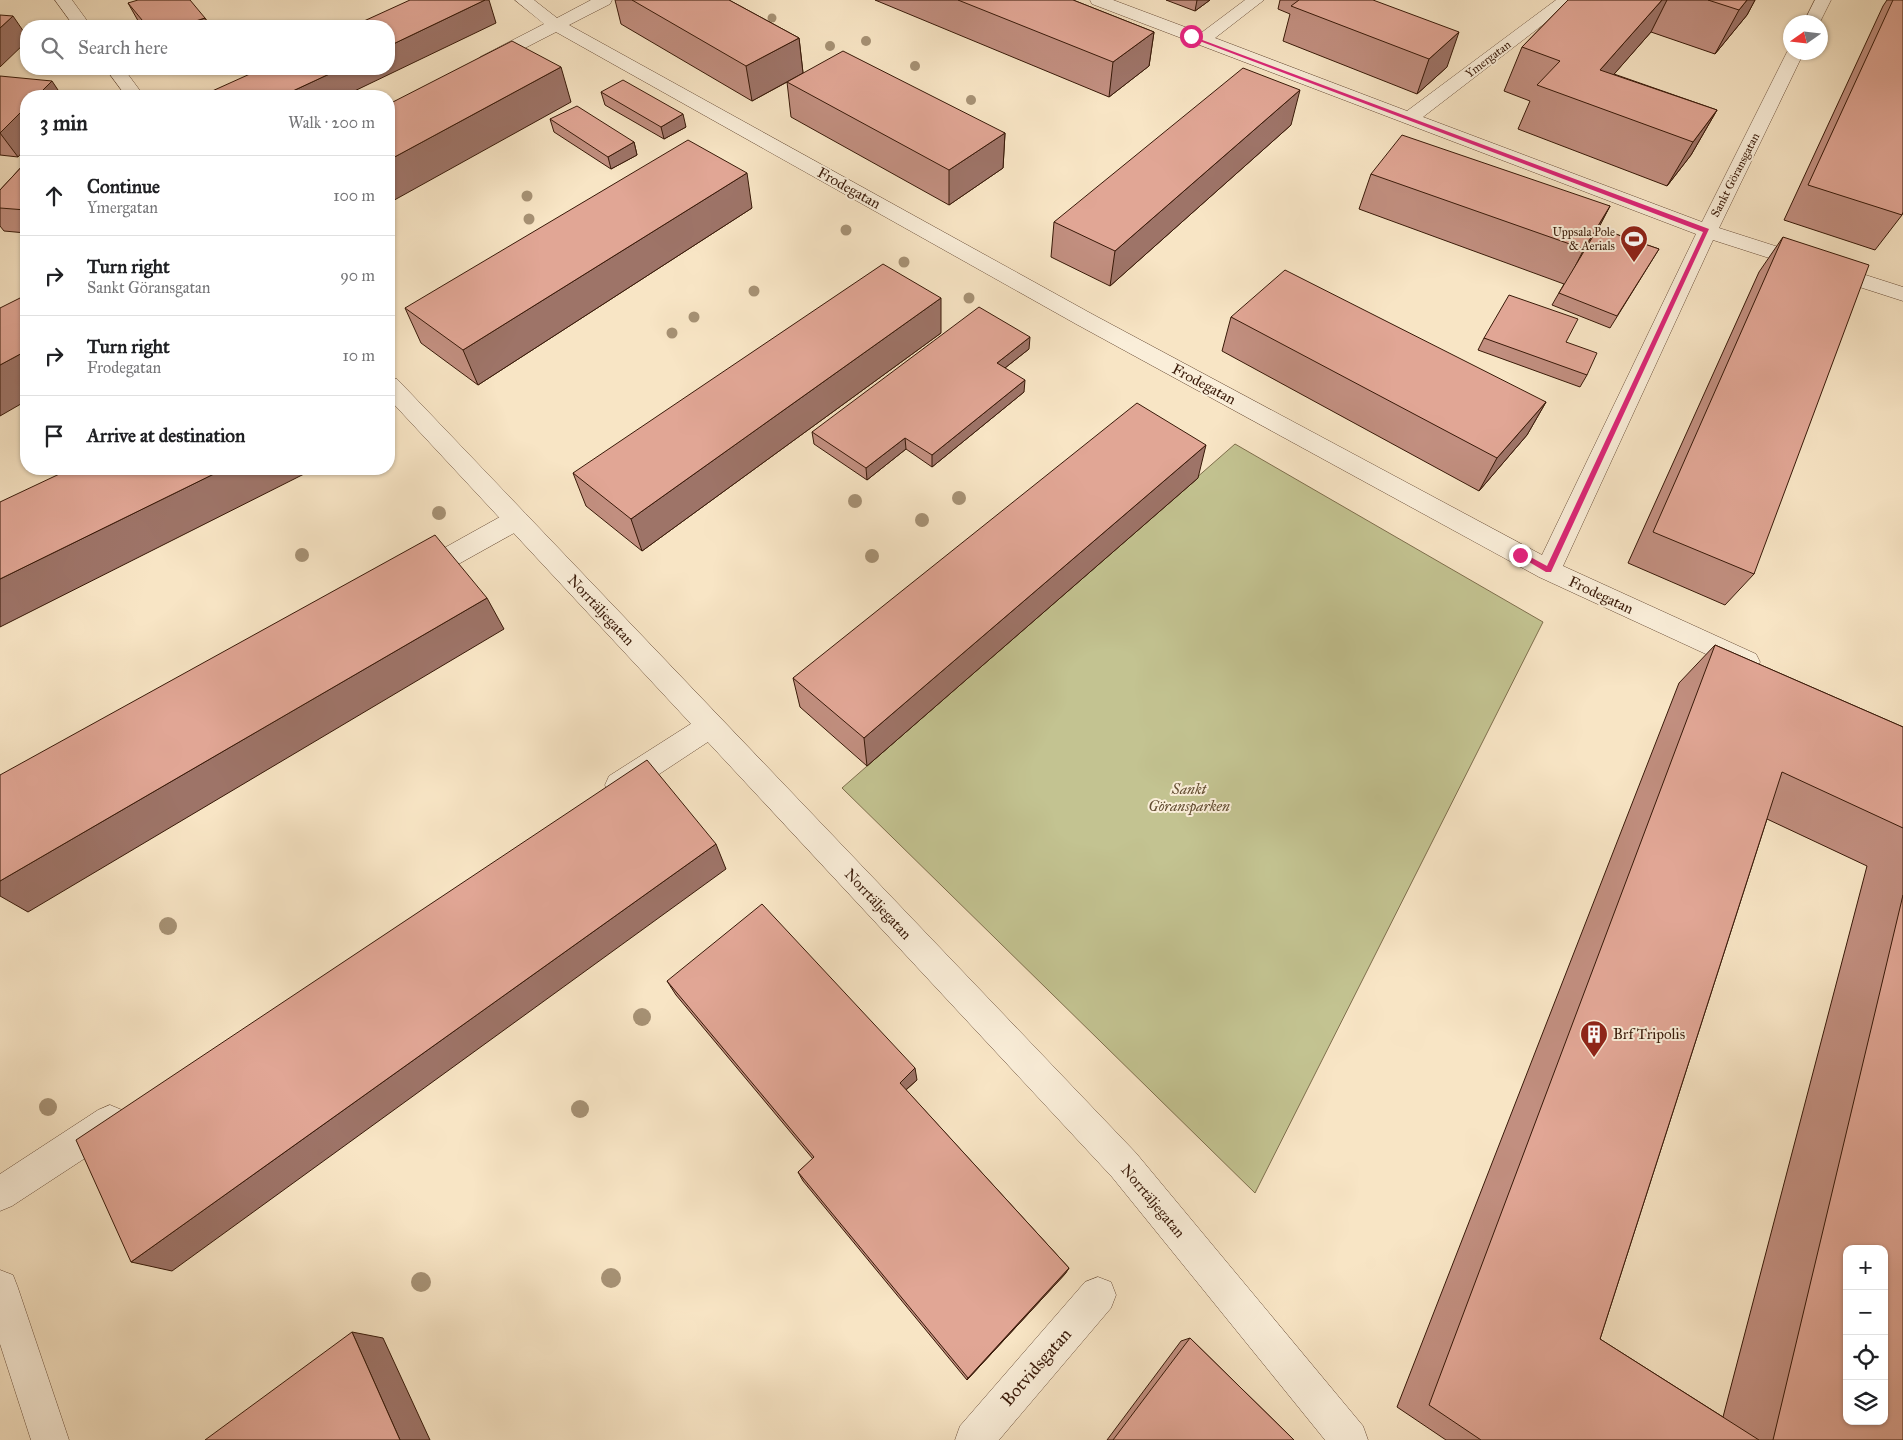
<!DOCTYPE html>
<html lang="en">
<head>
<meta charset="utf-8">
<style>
	body { margin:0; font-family:"IM FELL Great Primer",serif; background:#f2f2f2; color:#202124 }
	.controls { position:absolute; right:15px; bottom:15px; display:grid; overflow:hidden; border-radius:10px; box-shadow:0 1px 4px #0004 }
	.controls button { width:45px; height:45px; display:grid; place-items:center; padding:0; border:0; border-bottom:1px solid #e0e0e0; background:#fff; color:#202124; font:25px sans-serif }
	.compass { position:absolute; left:1783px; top:15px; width:45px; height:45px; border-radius:50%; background:#fff; box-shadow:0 1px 4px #0004; rotate:256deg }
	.stop { position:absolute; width:15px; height:15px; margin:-11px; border:4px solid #db2777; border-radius:50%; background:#fff }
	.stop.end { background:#db2777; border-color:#fff; box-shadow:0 1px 5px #0008 }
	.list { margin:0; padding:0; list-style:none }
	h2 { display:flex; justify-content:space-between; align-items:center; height:65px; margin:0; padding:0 20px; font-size:21px }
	h2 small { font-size:16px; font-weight:400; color:#757577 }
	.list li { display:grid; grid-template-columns:32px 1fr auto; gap:15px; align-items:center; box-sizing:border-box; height:80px; padding:0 20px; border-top:1px solid #e0e0e0 }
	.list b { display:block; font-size:19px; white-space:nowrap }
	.list p { margin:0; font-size:16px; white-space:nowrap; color:#757577 }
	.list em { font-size:16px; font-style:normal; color:#757577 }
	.icon { flex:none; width:28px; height:28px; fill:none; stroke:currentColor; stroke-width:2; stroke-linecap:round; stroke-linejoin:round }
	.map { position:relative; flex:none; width:1903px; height:1440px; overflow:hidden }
	.search { position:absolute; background:#fff; box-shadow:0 1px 4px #0004; left:20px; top:20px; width:375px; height:55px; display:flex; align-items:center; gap:12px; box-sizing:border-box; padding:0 18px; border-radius:20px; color:#757577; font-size:19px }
	.panel { position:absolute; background:#fff; box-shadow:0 1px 4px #0004; left:20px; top:90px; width:375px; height:385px; border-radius:20px }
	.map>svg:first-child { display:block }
	.green { fill:#c3c391; stroke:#7e6e4c }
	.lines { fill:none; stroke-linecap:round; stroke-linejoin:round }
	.lane-casing { stroke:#684c37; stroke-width:1 }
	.street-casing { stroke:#684c37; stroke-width:1 }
	.lane { fill:#faeed9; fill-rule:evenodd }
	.street { fill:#faeed9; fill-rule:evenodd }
	.tree { fill:#a69174 }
	.wall { fill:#c28f80; stroke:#381908; fill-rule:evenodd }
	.shaded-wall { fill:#9e7468; stroke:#381908 }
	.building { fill:#e1a695; stroke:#381908; fill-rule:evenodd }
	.route { fill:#db2777 }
	.labels { text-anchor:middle; stroke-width:4; stroke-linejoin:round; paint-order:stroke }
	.far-street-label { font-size:12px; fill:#381908; stroke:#faeed9 }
	.far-poi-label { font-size:12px; fill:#381908; stroke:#faeed9; text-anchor:end }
	.street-label { font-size:15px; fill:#381908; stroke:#faeed9 }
	.park-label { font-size:15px; font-style:italic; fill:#624c31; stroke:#faeed9 }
	.poi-label { font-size:15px; fill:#381908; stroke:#faeed9; text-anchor:start }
	.near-street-label { font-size:18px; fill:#381908; stroke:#faeed9 }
</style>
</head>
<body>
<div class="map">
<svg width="1903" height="1440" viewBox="0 0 1903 1440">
	<rect width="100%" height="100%" fill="#f8e5c5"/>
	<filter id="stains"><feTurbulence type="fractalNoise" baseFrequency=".004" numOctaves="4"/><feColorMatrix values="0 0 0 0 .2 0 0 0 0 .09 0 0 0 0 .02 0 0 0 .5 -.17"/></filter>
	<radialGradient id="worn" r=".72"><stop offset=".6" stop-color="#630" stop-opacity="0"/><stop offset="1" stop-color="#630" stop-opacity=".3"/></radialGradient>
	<path class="green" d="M1235,444l308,178 -288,571 -413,-405z"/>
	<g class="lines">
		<g class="lane-casing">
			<g id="lane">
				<path d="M516,511l9,2 3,7 -3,7 -97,54 -9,3 -9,-3 -4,-7 4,-7 97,-54z"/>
				<path d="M710,714l10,4 4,8 -4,8 -91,60 -10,4 -10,-4 -4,-9 4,-9 91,-58z"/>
				<path d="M110,1105l12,5 5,12 -5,12 -110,72 -12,5v-37l98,-64z"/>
			</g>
		</g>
		<g class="street-casing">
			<g id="street">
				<path d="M55,0h17l19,26h-17z"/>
				<path d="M515,0h19l23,18 34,-18h21l-2,4 -41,21 523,289 450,241 154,-321 -604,-230 -2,-4h23l88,33 44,-33h19l-49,38 192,73 149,-111h19l-152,117 279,105 85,-170 3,-4v4h14l-85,176 184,59v14l-190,-61 -150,326 193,88 4,8 -4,8 -9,3 -208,-96 -463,-253 -520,-292 -64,33 -6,1 -6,-1 -3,-4 3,-4 64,-33z"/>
				<path d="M1815,0h16l-11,22h-16z"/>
				<path d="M106,69h18l20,27h-18z"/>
				<path d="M389,377l8,2 739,774 227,273 5,14h-43l-213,-263 -723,-778z"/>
				<path d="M0,1270l13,5 5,13 51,152h-38l-31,-96z"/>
				<path d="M1098,1277l13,5 5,13 -5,13 -112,132h-44l5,-14 125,-144z"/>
			</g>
		</g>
		<use href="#lane" class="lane"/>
		<use href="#street" class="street"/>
	</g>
	<g class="tree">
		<circle cx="772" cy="18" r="4.5"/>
		<circle cx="866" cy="41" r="5"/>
		<circle cx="830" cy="46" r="5"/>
		<circle cx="915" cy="66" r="5"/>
		<circle cx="971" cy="100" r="5"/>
		<circle cx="527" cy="196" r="5.5"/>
		<circle cx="529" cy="219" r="5.5"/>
		<circle cx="846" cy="230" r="5.5"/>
		<circle cx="904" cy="262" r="5.5"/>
		<circle cx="754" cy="291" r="5.5"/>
		<circle cx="969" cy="298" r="5.5"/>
		<circle cx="694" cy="317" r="5.5"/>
		<circle cx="672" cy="333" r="5.5"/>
		<circle cx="959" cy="498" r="7"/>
		<circle cx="855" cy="501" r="7"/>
		<circle cx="439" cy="513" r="7"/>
		<circle cx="922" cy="520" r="7"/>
		<circle cx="302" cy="555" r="7"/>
		<circle cx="872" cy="556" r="7"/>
		<circle cx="168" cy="926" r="9"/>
		<circle cx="642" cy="1017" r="9"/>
		<circle cx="48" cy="1107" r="9"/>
		<circle cx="580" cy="1109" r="9"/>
		<circle cx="611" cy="1278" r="10"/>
		<circle cx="421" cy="1282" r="10"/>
	</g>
	<g class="wall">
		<path d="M615,0h114l70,38 4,35 202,60 -2,35 -54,37 -158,-88 -4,-35 2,-1 -37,20 -131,-77z"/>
		<path d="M875,0h198l81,32 -5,34 -40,31z"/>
		<path d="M1166,0h44l-15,11z"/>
		<path d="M1280,0h95l-1,1 73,66 -30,27 -134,-53 7,-27 -12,-5z"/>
		<path d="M1568,0h187l-8,15 -32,39 -64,-22 -37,42 103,36 -26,45 -24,31 -149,-57 12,-28 -26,-10 18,-44z"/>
		<path d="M1887,0h16l-1,215 -27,35 -91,-30 99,-214z"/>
		<path d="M128,3l77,15 5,8h-69z"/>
		<path d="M0,76l18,81 -18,-2z"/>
		<path d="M601,92l85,35 -22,12 -59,-34z"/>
		<path d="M550,119l84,23 3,13 -26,14 -57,-37z"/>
		<path d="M1291,125l-181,161 -59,-29 3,-35z"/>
		<path d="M26,162v71l-22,-2 -4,-5v-36z"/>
		<path d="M1371,174l239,32 -12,22 61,21 -49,79 -58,-23 12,-21 -205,-75z"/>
		<path d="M752,208l-274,177 -57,-42 -16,-35z"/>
		<path d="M1783,237l-29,337 -29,31 -97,-42 131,-291z"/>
		<path d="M1231,317l315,85 -19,33 -48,56 -257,-140z"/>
		<path d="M941,333l-299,218 -56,-45 -13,-33z"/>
		<path d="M1484,338l82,4 21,33 -7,12 -102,-37z"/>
		<path d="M1029,349l-24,19 19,24 -92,75 -26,-18 -39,31 -53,-36 -2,-12z"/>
		<path d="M1198,478l-331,288 -67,-59 -7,-29z"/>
		<path d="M1715,645l188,82v713h-457l-49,-33 282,-724zM1767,819l100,47 -144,551 -123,-78z"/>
		<path d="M667,981l250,99 -11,10 163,178 -4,6 -98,106 -164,-199 -5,-9 15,-13 -137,-164z"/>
		<path d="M1190,1338l104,102h-187l74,-99z"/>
	</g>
	<g class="shaded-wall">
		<path d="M485,0h4l7,23 -152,73h-62l58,-27h49v-23z"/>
		<path d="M1197,0h13l-15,11z"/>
		<path d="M1662,0h5l-16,32 -63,72 12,-34z"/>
		<path d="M1747,0h8l-8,15 -32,39 24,-44z"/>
		<path d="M13,16l13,19v7l-26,25v-39z"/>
		<path d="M205,18l5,8h-30z"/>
		<path d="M1154,32l-5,34 -40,31 4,-35z"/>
		<path d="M1459,32l-12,35 -30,27 12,-35z"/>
		<path d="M799,38l4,35 -51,28 -6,-35z"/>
		<path d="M561,67l10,35 -182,101v-43z"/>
		<path d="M52,81l10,15h-25z"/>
		<path d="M1300,90l-9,35 -181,161 5,-35z"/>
		<path d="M26,107v41l-8,9 -18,-24z"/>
		<path d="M1717,110l-26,45 -24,31 26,-44z"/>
		<path d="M683,114l3,13 -22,12 -3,-12z"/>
		<path d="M1005,133l-2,35 -54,37v-35z"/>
		<path d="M634,142l3,13 -26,14 -3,-12z"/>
		<path d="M747,173l5,35 -274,177 -15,-35z"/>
		<path d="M1610,206l-18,35 -26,43 18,-35z"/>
		<path d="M941,298v35l-299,218 -11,-32z"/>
		<path d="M1030,337l-1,12 -33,26 1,-12z"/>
		<path d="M26,351v50l-26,15v-51z"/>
		<path d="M1025,380l-1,12 -92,75v-12z"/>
		<path d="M1546,402l-19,33 -48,56 18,-33z"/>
		<path d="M905,438l1,11 -39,31 -1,-12z"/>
		<path d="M1206,445l-8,33 -331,288 -3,-28z"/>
		<path d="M224,469h90l-314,158v-48z"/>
		<path d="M487,598l17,31 -476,283 -28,-16v-15z"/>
		<path d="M716,844l10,25 -554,402 -41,-9z"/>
		<path d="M915,1068l2,12 -16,14 -1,-11z"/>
		<path d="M1069,1268l-4,6 -98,106 1,-2z"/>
		<path d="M352,1332l31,6 47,102h-30z"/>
	</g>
	<g class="building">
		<path d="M138,0h52l15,18 -25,8h-33l-19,-23z"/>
		<path d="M410,0h75l-96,46v-20h-36z"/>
		<path d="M632,0h97l70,38 -53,28z"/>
		<path d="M958,0h115l81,32 -41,30z"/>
		<path d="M1299,0h74l86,32 -30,27 -138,-53z"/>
		<path d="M1568,0h94l-62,70 117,40 -24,32 -156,-57 23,-24 -38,-14z"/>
		<path d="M1708,0h39l-8,10z"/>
		<path d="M1893,0h10v212l-1,3 -94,-30z"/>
		<path d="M0,15l13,1 -13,12z"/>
		<path d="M512,41l49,26 -172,93v-56z"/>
		<path d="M843,51l162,82 -56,37 -162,-88z"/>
		<path d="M1243,68l57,22 -185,161 -61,-29z"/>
		<path d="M261,69h79l-58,27h-67l-5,-4z"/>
		<path d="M0,76l52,5 -15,15h-11v11l-26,26z"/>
		<path d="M623,80l60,34 -22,13 -60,-35z"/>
		<path d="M577,106l57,36 -26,15 -58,-38z"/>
		<path d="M1402,135l208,71 -26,43 -213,-75z"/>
		<path d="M688,140l59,33 -284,177 -58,-42z"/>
		<path d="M26,162v48l-26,-2v-18z"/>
		<path d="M1598,228l61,21 -42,67 -58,-23z"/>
		<path d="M1783,237l86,28 -115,309 -101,-42z"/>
		<path d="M883,264l58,34 -310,221 -58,-46z"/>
		<path d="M1285,270l261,132 -49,56 -266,-141z"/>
		<path d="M26,295v56l-26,14v-57z"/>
		<path d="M1509,295l69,24 -12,23 31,11 -10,22 -103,-37z"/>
		<path d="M979,307l51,30 -33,26 28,17 -93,75 -27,-17 -39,30 -54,-36z"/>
		<path d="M1137,403l69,42 -342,293 -71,-60z"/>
		<path d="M70,469h154l-224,110v-77z"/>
		<path d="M435,535l52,63 -487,283v-106z"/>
		<path d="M1715,645l188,82v101l-121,-56 -182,567 159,101h-278l-52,-35z"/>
		<path d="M647,760l69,84 -585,418 -55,-122z"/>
		<path d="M1903,895v545h-130zM1847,1249h37v172h-37z"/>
		<path d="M762,904l153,164 -15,15 169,185 -101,110 -170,-206 16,-15 -147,-176z"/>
		<path d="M352,1332l48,108h-195z"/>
		<path d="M1190,1338l104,102h-181z"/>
	</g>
	<path class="route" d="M1189,35l520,194 -158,343h-5l-29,-17 3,-3 3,1 24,13 156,-334 -514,-195z"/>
	<defs>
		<g id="stadium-pin" transform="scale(1.4375)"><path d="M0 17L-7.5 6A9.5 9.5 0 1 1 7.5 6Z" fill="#8f2418" stroke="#faeed9"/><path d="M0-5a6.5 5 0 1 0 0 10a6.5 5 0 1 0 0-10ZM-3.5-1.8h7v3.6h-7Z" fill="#fff"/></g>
		<g id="building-pin" transform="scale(1.4375)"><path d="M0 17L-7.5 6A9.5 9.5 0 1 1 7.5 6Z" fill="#8f2418" stroke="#faeed9"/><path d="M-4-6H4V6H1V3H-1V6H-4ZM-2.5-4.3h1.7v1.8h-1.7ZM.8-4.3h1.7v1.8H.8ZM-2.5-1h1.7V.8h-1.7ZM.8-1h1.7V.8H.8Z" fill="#fff"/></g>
	</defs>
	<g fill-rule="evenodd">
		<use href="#stadium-pin" x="1634" y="239"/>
		<use href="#building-pin" x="1594" y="1034"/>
	</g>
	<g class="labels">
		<g class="far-street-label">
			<text transform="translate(1488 59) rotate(-37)" y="4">Ymergatan</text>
			<text transform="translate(1735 175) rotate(-63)" y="4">Sankt Göransgatan</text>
		</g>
		<g class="far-poi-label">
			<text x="1615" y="236">Uppsala Pole<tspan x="1615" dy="14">&amp; Aerials</tspan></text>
		</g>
		<g class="street-label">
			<text transform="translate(849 188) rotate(29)" y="5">Frodegatan</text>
			<text transform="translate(1204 384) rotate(28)" y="5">Frodegatan</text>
			<text transform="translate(1601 595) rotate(25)" y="5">Frodegatan</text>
			<text transform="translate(601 610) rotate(47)" y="5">Norrtäljegatan</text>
			<text transform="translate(878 904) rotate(47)" y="5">Norrtäljegatan</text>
			<text transform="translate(1153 1201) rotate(50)" y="5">Norrtäljegatan</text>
		</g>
		<g class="park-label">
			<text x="1189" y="794">Sankt<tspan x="1189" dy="17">Göransparken</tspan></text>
		</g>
		<g class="poi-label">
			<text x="1613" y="1039">Brf Tripolis</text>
		</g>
		<g class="near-street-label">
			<text transform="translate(1036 1367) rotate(-49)" y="6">Botvidsgatan</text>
		</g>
	</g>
	<rect width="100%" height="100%" filter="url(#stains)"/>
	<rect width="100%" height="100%" fill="url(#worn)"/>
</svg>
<div class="controls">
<button>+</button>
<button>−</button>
<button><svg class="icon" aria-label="locate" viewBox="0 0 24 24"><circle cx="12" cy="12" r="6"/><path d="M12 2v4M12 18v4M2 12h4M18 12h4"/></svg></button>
<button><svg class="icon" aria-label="layers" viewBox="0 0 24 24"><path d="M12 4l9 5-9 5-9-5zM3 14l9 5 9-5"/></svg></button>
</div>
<svg class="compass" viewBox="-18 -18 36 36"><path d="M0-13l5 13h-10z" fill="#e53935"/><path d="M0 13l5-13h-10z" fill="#757577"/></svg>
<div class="stop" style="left:1191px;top:36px"></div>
<div class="stop end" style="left:1520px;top:555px"></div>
<div class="search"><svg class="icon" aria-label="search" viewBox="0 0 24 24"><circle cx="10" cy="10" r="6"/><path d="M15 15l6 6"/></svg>Search here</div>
<section class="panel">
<h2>3 min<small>Walk · 200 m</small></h2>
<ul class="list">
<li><svg class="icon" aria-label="ahead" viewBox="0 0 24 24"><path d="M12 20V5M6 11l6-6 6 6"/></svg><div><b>Continue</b><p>Ymergatan</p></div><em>100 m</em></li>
<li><svg class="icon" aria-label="right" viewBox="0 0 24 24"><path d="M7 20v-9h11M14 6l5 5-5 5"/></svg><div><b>Turn right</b><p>Sankt Göransgatan</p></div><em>90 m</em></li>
<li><svg class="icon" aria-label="right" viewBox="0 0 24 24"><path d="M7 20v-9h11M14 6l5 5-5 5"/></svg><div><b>Turn right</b><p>Frodegatan</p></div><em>10 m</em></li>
<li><svg class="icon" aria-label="arrive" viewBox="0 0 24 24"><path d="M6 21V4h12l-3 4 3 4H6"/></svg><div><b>Arrive at destination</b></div></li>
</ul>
</section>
</div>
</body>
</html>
